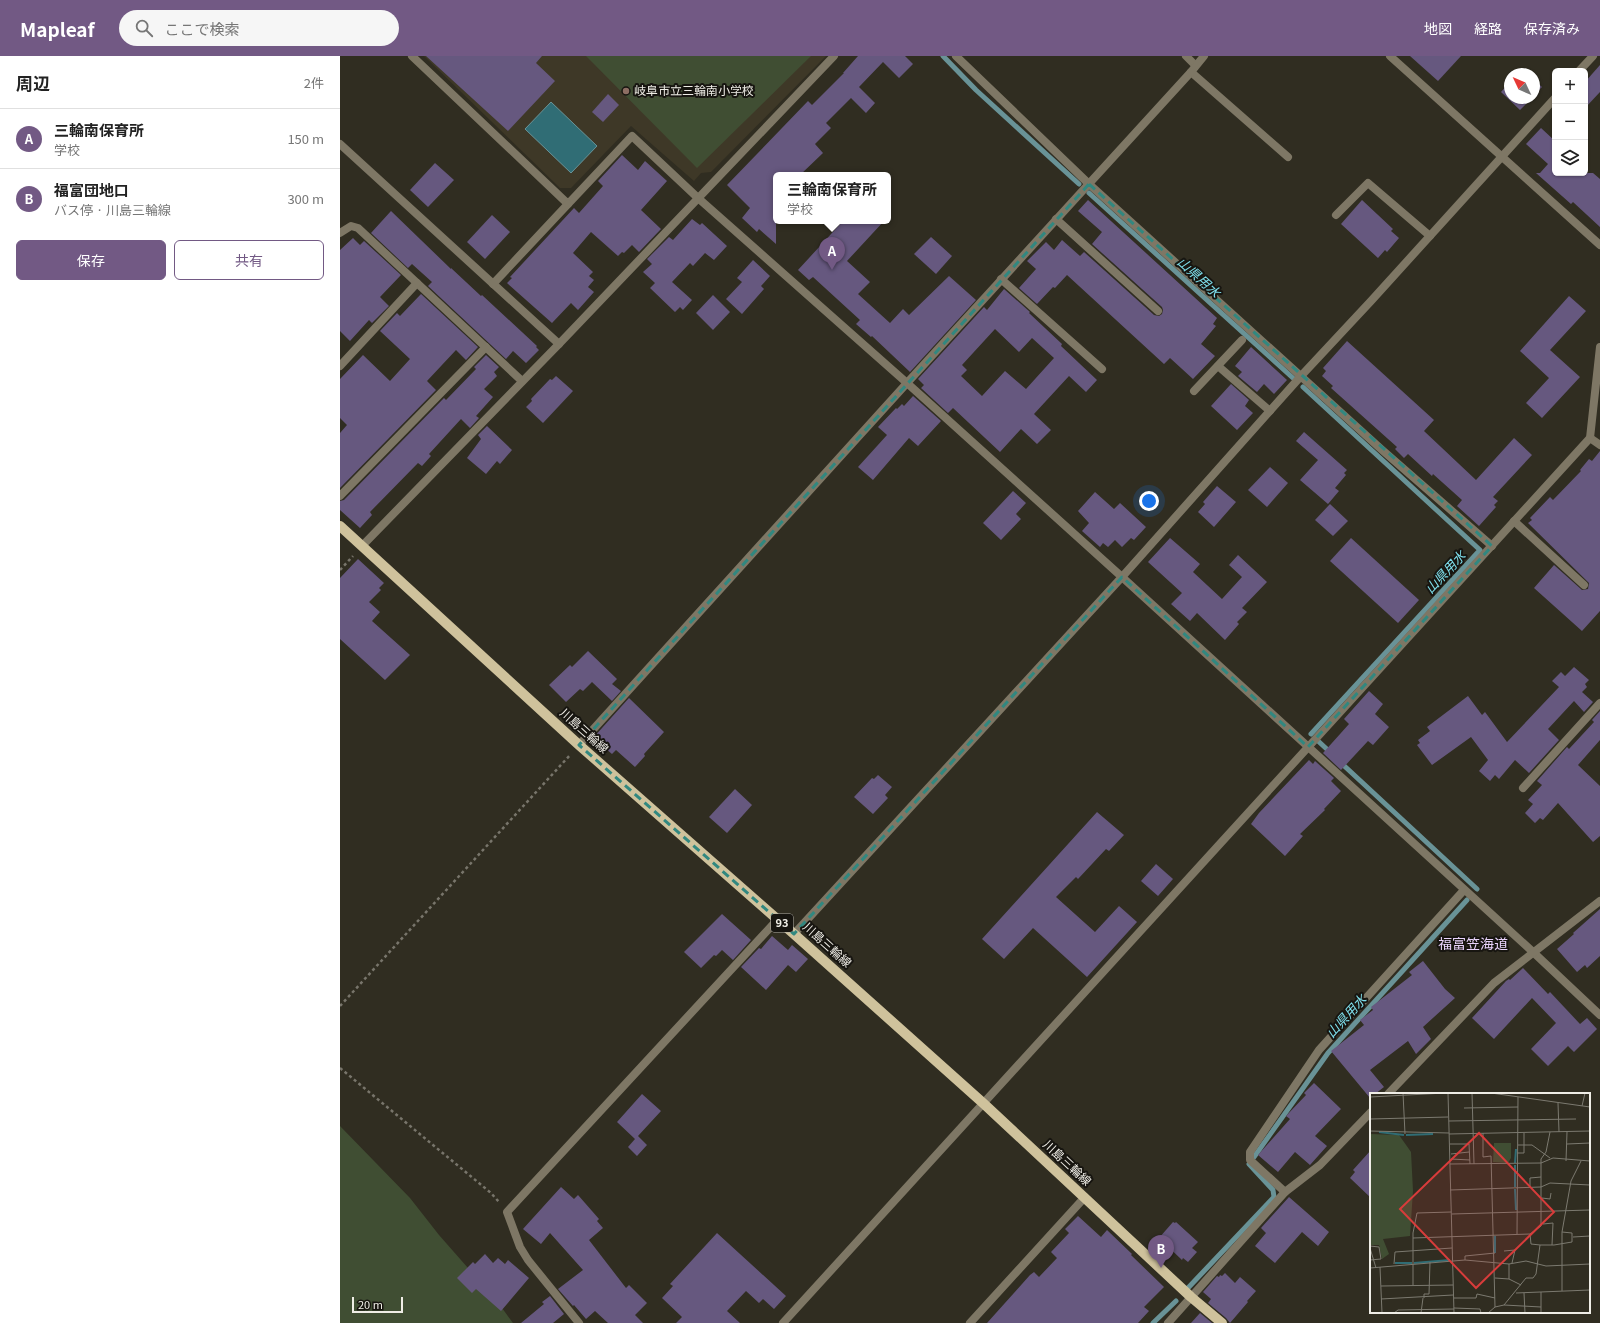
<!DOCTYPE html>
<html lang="ja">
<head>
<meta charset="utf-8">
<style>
	body { margin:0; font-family:Georgia,"Noto Sans JP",serif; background:#f6f6f6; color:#222 }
	.controls { position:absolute; right:12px; top:12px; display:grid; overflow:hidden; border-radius:6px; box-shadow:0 1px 3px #0004 }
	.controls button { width:36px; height:36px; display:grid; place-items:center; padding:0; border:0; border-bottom:1px solid #e0e0e0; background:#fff; color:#222; font:20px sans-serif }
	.compass { position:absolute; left:1164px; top:12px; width:36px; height:36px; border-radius:50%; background:#fff; box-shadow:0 1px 3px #0004; rotate:314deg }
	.scale { position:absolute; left:12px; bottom:10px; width:51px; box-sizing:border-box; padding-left:4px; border:2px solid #efede6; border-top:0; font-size:11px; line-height:14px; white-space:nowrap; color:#efede6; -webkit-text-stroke:3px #171510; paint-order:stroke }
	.you { position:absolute; left:809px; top:445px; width:14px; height:14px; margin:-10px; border:3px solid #fff; border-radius:50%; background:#1a73e8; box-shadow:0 0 0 6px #1a73e833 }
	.badge { display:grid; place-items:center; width:26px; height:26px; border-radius:50%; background:#725984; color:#fff; font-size:13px; font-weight:700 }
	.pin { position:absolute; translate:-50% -33px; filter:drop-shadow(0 1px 2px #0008) }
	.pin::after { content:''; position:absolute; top:21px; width:14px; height:12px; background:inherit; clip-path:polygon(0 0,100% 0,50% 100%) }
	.popup { position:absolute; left:433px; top:116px; width:118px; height:52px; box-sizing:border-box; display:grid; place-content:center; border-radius:6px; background:#fff; filter:drop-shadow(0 1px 3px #0005); font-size:13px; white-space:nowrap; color:#767676 }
	.popup b { font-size:15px; color:#222 }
	.popup::after { content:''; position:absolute; left:50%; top:100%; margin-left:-8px; border:8px solid transparent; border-top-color:#fff }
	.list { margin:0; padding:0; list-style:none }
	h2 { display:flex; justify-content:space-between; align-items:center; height:52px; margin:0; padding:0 16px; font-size:17px }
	h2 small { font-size:13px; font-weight:400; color:#767676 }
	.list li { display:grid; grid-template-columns:26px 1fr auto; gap:12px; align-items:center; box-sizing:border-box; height:60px; padding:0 16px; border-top:1px solid #e0e0e0 }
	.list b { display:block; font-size:15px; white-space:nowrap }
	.list p { margin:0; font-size:13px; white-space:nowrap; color:#767676 }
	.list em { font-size:13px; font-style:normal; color:#767676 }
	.actions { display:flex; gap:8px; padding:12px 16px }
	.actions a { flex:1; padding:9px 0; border:1px solid #725984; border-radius:6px; text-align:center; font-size:14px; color:#725984 }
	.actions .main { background:#725984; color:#fff }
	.icon { flex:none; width:22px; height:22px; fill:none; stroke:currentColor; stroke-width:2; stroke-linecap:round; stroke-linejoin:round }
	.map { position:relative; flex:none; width:1260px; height:1267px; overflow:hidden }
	header { display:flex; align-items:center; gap:24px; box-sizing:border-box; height:56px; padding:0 20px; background:#725984; color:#fff }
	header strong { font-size:19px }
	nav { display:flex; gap:22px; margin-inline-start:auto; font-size:14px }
	.search { width:280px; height:36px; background:#f6f6f6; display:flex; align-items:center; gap:10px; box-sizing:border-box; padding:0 14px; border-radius:22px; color:#767676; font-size:15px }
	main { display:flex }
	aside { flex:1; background:#fff }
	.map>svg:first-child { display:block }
	.built { fill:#3e3827 }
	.green { fill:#404e33 }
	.water { fill:#306d75; stroke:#699397 }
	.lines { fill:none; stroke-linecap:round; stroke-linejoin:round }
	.stream { stroke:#699397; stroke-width:5 }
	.building { fill:#66587f; fill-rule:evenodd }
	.path { stroke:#78756b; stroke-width:2.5; stroke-dasharray:3 3; stroke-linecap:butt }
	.minor { stroke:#7e7765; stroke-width:8 }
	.primary { stroke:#cfc29c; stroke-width:10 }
	.marked { fill:none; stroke:#318880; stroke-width:3; stroke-dasharray:8 5; stroke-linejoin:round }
	.education-dot { fill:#8d6e63; stroke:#171510; stroke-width:1.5 }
	.labels { text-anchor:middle; stroke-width:4; stroke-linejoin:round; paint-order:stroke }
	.shield { fill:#171510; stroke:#aeaca6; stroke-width:1 }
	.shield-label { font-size:11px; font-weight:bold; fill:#efede6 }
	.poi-label { font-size:12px; fill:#efede6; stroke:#171510; text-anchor:start }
	.street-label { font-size:12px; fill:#efede6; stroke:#171510 }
	.water-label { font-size:13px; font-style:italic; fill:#7fe0ed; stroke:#171510 }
	.quarter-label { font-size:14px; fill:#e9d3fb; stroke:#171510 }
	.inset-river { fill:none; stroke:#306d75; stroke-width:2 }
	.inset-road { fill:none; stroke:#7c7a70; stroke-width:1 }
	.view { fill:#d83c3b; fill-opacity:0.15; stroke:#d83c3b; stroke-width:2 }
	.inset-edge { fill:none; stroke:#efede6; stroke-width:2 }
</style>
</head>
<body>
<header>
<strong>Mapleaf</strong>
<div class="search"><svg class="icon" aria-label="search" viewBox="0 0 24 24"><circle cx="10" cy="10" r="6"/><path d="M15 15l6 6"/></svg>ここで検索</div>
<nav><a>地図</a><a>経路</a><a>保存済み</a></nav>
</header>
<main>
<aside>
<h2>周辺<small>2件</small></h2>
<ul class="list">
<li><span class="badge">A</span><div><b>三輪南保育所</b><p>学校</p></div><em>150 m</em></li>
<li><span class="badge">B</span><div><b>福富団地口</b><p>バス停 · 川島三輪線</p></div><em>300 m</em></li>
</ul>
<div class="actions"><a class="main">保存</a><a>共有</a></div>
</aside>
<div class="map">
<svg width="1260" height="1267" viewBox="0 0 1260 1267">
	<rect width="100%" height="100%" fill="#302d21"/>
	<path class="built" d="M84,0h402l-115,116 -10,1 -7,8 -63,-55 -60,62h-11z"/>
	<g class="green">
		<path d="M246,0h225l-114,112z"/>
		<path d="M0,1070l70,72 29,37 58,66 16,22h-173z"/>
	</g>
	<path class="water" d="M211,46l46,44 -26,27 -46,-44z"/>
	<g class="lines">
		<g class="stream">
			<path d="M603,0l33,34 103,94"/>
			<path d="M749,137l204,185"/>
			<path d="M963,331l177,163 -169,184"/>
			<path d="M977,684l14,13"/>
			<path d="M1000,706l137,127"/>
			<path d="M914,1101l74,-104 139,-153"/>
			<path d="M847,1233l87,-92 -1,-7 -24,-26"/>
			<path d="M813,1267l23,-22"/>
		</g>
	</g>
	<g class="building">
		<path d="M86,0h116l-6,7 19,18 -47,50z"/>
		<path d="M518,0h47l8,8 -14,14 -16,-16 -24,25 16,16 -9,10 -15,-15 -25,25 5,5 -16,16 8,9 -23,22h-24v69l-17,-15 -2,3 -15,-14 8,-10 -23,-23 81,-84 4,4 32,-32h-1z"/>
		<path d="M1070,0h51l-23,25z"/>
		<path d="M1260,9v27l-15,16v-26z"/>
		<path d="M1194,24l8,7 -8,8z"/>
		<path d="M1170,26v16h22l-12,12 -19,-18z"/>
		<path d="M268,38l11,11 -16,17 -11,-10z"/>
		<path d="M1201,72l14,13v32h38l7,6v48l-27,-25 -2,2 -35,-31h4l8,-9 -22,-20z"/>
		<path d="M282,99l16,15 7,-9 22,20 -26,29 20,19 -22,23 -7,-7 -8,8 -2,-1 -4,4 -27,-24 -18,21 20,19 -4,4 5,4 -6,7 6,5 -16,18 -7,-7 -19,20 -45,-40 5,-5 -2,-1 64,-69 5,5 24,-27 -5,-5z"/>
		<path d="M95,107l19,17 -26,27 -18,-17z"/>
		<path d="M748,144l129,118 -4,6 3,2 -15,18 14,12 -22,23 -23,-21 -6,6 -97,-89 -12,13 -2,-1 -16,17 -18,-16 17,-19 -9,-8 19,-19 8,8 8,-10 18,16 4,-4 70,63 5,1 3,-2 1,-4 -1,-3 -70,-63 10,-12 -24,-21z"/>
		<path d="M1022,144l31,29 -2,2 8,7 -12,14 -2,-2 -7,8 -37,-34z"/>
		<path d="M51,155l60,58v-1l30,28 1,-1 55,51 -1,1 3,3 -13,13 -13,-12 -7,8 -78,-73 4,-4 -20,-18 -4,4 -37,-35z"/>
		<path d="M152,159l18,17 -25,27 -18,-17z"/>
		<path d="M352,163l8,6 2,-2 25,23 -13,14 -9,-7 -12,13 -3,-3 -18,19 20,18 -9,10 -3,-3 -5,5 -25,-24 5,-5 -12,-11 9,-8 -5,-5 22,-22 4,3z"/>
		<path d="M503,165h41l-37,40 23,21 -12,12 32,29 13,-14 6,6 40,-39 27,24 -66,72 -38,-36 -1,1 -15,-13 4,-4 -47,-43 -4,3 -11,-10z"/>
		<path d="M591,181l21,19 -16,18 -22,-20z"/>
		<path d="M13,182l7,7 4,-4 37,34 -21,22 9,9 -17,17 -3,-3 -19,21 -10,-10v-81z"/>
		<path d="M413,204l17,16 -9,10 3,3 -22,25 -16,-15 16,-17 -5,-4z"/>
		<path d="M664,233l26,23 -1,1 33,31 -1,2 36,34 -11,12 -17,-16 -35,38 17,16 -14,14 -16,-15 -21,23 -47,-44 -5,5 -27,-25 3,-3 -6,-6 66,-72 3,3zM655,273l24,23 13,-14 22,20 -28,31 -21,-18 -23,25 -21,-20 6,-6 -5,-5z"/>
		<path d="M81,238l57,53 -12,13 -10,-10 -29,31 9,9 -96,98v-55l7,-8 -7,-7v-39l23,-24 27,26 20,-22 -30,-28 17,-18 3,3z"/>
		<path d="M373,239l17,17 -17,18 -17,-17z"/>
		<path d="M1229,240l17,15 -36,39 30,27 -38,41 -16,-15 23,-25 -29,-27z"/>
		<path d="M1007,285l87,79 -10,11 52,49 38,-42 18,17 -39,42 5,4 -4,4 2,2 -17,19 -22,-20 5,-6 -29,-26 -1,2 -24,-22 -4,4 -9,-9 2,-2 -66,-59 2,-2 -11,-10 4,-5 -3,-3z"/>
		<path d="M911,291l36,33 -13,14 -10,-10 -7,8 -19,-16 4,-4 -7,-6z"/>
		<path d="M146,299l13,12 -5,5 3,4 -13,13 9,8 -17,19 3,2 -9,10 -9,-9 -32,35 2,2 -9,10 -4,-3 -48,49 2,3 -12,13 -20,-18v-9l4,-1 100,-102 2,2 30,-31 -2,-2z"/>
		<path d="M216,320l17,15 -30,32 -17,-16 6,-6 -1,-2 19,-20 2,1z"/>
		<path d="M891,328l18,16 -4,6 8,7 -16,17 -26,-24z"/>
		<path d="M573,340l28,25 -23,25 -9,-8 -36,42 -15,-13 29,-32 -9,-8 18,-19 1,1 5,-5 2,2z"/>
		<path d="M147,370l25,24 -12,14 -3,-3 -11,13 -19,-16 14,-19 -3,-4z"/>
		<path d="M964,376l43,38 -3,3 2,2 -11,13 4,3 -11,13 -28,-24 18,-20 -22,-19z"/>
		<path d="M1260,395v160l-18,20 -48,-43 20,-23 28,25 6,-1 1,-6 -61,-60 4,-3 -2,-2 20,-21 3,3 28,-29 -1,-1 9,-11 3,2z"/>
		<path d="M930,411l18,16 -21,24 -19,-17z"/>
		<path d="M877,430l19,16 -22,25 -16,-15 7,-8 -2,-2z"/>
		<path d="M673,435l13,12 -10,11 5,5 -20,21 -18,-17z"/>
		<path d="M755,436l19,17 6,-6 26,24 -12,13 -3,-2 -9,9 -7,-7 -7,7 -5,-4 -3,4 -18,-16 7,-8 -11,-12z"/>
		<path d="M990,448l18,17 -15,15 -18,-16z"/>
		<path d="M830,482l30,26 -7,8 29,27 20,-22 -13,-12 9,-10 29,27 -25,26 5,4 -10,10 2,2 -14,16 -28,-27 -7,8 -19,-17 11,-11 -34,-31z"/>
		<path d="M1011,482l68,62 -21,23 -68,-62z"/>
		<path d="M18,503l26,24 -5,5 2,2 -12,12 11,10 -8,9 38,34 -25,25 -45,-41v-61z"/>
		<path d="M248,595l29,28 -5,5 9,7 -9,10 -20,-19 -9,9 -3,-2 -14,13 -17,-17 21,-20 2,2z"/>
		<path d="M1234,611l15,13 -4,4 2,3 -5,5 11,10 -9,10 -10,-11 -26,28 11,11 -30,33 -14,-13 -16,19 -4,-4 -5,6 -11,-10 9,-11 -17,-23 -39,28 -15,-20 3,-2 -2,-3 12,-9 -3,-4 41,-31 14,19 3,-3 22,30 52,-55 -7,-6 9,-9 4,4z"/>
		<path d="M1029,635l14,13 -8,10 14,13 -16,18 -5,-4 -27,29 -18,-17 26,-29 -5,-5z"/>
		<path d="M289,642l35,34 -20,22 1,2 -10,11 -19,-17 -4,4 -19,-16z"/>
		<path d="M1260,655v29l-22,25 22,21v50l-7,6 -35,-39 -15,17 -3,-2 -5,5 -10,-10 8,-9 -5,-4 14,-15 -5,-4 30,-34 2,2 25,-27 -2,-2z"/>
		<path d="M969,704l4,4 2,-3 19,17 -3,3 10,10 -17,18 1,1 -25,24 3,2 -18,20 -34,-32 8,-11z"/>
		<path d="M538,719l14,12 -7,8 3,3 -15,16 -19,-17 18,-19 2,1z"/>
		<path d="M395,733l17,16 -25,28 -18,-16z"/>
		<path d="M757,756l27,23 -15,16 -3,-2 -28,30 -2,-2 -20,20 39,35 24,-26 18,16 -50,55 -54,-49 -29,31 -22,-20z"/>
		<path d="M816,808l17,15 -15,17 -17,-15z"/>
		<path d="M1260,853v47l-13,12 -2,-3 -8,7 -20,-23 17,-15 -1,-1z"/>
		<path d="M382,858l29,26 -18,20 -11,-10 -6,6 -2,-1 -13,13 -17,-16z"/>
		<path d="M432,880l16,14 4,-5 16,14 -12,13 -8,-7 -22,25 -25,-23 18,-19 2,1z"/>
		<path d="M1083,905l22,28 10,9 -32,29 8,12 -15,15 -8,-13 -38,29 14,17 -9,7h-4l-1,4 -39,-47 33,-26 -4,-5 13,-10 -2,-3 41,-32 -3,-3z"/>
		<path d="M1183,912l25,26 2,-2 30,32 7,-6 10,11 -23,23 -6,-6 -20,20 -17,-17 25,-26 -24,-25 -38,41 -22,-21 34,-37 3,-2 1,1z"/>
		<path d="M974,1027l27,26 -26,27 12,10 -17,19 -15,-13 -17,20 -20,-17 32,-36 -4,-3 20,-21 -2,-2z"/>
		<path d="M302,1038l19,17 -23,25 9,9 -10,11 -9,-9 7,-8 -18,-17z"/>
		<path d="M1031,1094v48l-21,-20 5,-6 -2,-2z"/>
		<path d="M221,1131l13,12 4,-4 21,24 -2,2 6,7 -14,12 37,48 3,-3 18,18 -12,12 8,8h-35l-13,-12 -9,8 -12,-14 -1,1 -15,-17 25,-19 -33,-37 -9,11 -18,-15z"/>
		<path d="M949,1141l40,35 -11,14 -16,-14 -27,31 -20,-17 11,-13 -5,-5z"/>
		<path d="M738,1160l23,21 6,-7 25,24 -1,1 33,32 -20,20 5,4 -11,12h-151l43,-48 4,-3 5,5 18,-19 -6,-6 18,-19 -4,-4z"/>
		<path d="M833,1166l2,1 1,-1 22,20 -6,6 5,4 -9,10 -5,-4 -1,2 -23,-22z"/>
		<path d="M377,1177l69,63 -12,13 -11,-10 -4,4 -13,-12 -19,20 13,12h-64l6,-6 -20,-19 11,-12 -3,-2z"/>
		<path d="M145,1198l8,9 5,-5 7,6 3,-4 21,18 -28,33 -25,-22 -4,4 -15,-15 16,-16 2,2z"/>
		<path d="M885,1217l10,10 5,-6 16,14 -9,10 1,1 -18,21 -4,-5 -18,-15 3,-4 -8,-7 14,-16 2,1 1,-2 2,1z"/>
		<path d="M210,1240l14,18 -11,9h-32l23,-19 -2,-2z"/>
		<path d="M860,1257l12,10h-21z"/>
	</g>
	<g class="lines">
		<g class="path">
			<path d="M0,514l13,-14"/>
			<path d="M0,950l231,-252"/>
			<path d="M0,1012l151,125 8,9"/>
		</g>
		<g class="minor">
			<path d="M72,0l156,148 64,-68 66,62 209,185 215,194 411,375 67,63"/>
			<path d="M616,0l133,128 292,265 111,97"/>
			<path d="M846,0l9,9"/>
			<path d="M1050,0l210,189"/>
			<path d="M1239,15l14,-15"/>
			<path d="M851,16l97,85"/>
			<path d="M0,88l219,200"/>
			<path d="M996,159l32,-32 62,53"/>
			<path d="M716,163l102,92"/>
			<path d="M0,177l11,-7 7,2 164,153"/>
			<path d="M661,223l101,90"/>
			<path d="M153,228l75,-80"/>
			<path d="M0,310l77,-83"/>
			<path d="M878,310l52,45"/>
			<path d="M854,335l48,-51"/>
			<path d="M1250,382l10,7"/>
			<path d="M0,440l146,-149"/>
			<path d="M1174,465l70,64"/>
			<path d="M22,490l197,-202 275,-288"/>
			<path d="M239,689l328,-362 284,-311 13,-16"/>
			<path d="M1183,732l77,-85"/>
			<path d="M454,878l328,-357 179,-201 70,-75 184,-203"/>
			<path d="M1048,1038l106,-111 106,-82"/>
			<path d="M945,1136l-35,-32v-8l69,-102 145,-160"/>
			<path d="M239,1267l-51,-63 -8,-13 -13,-35 271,-293"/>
			<path d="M443,1267l807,-885 10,-91"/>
			<path d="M630,1267l115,-126"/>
			<path d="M828,1267l117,-131 35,-27 51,-53"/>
		</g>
		<path class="primary" d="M0,470l239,219 215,189 189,169 208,194 31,26"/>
	</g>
	<path class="marked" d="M749,128l403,362 -184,201 -186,-170 -328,357 -215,-189z"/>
	<circle class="education-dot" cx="286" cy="35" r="4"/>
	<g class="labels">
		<rect class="shield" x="431" y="858" width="22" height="18" rx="3"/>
		<g class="shield-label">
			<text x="442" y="871">93</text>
		</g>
		<g class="poi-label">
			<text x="294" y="39">岐阜市立三輪南小学校</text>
		</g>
		<g class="street-label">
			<text transform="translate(244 675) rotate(42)" y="4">川島三輪線</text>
			<text transform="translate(487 889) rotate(42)" y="4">川島三輪線</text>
			<text transform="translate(727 1107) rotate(43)" y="4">川島三輪線</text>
		</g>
		<g class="water-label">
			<text transform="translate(859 221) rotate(42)" y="5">山県用水</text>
			<text transform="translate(1105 516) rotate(-47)" y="5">山県用水</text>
			<text transform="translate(1006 960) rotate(-48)" y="5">山県用水</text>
		</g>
		<g class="quarter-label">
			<text x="1133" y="893">福富笠海道</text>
		</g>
	</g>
	<g transform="translate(1030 1037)">
		<rect width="220" height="220" fill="#302d21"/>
		<path d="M0,41l29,1 12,17 2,39 -3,45 -27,3 6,15 -7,5 -3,-14h-9zM124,50h17v15l-3,5 -15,-1z" fill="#404e33"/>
		<path class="inset-river" d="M9,39l25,3M36,42l27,-1M145,70l1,-14M145,72v22M145,96l1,21M125,143v17M25,170h17M44,170l36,-3"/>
		<path class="inset-road" d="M33,0l2,41M78,0l6,220M102,0l2,71M121,0l99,14M0,4l75,-4M188,10l1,29M212,13l3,-13M94,15l54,-1M0,26l78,-2M79,28l127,-2M0,38l79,2M113,40v24l8,-1 4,151M79,41l141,-3M80,51h19l1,20M197,51l23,-1M148,52h14l18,13M147,60h7v-20M81,61l18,-2M81,66l19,1M196,68l1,-29M80,71l91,-1 12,-5 37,3M160,94v-9l11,-1M80,97l91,-3 9,-4 40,2M172,105l8,1 1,-6M82,121l138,-4M173,131l10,-1 -1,22M147,141l1,-137M160,141l1,10 9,1M203,144l17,-1M43,145l117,-4 11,-8v-67l5,-7 4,-20M0,153l9,1 2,12 -11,1M0,155l6,20M134,158l11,-1 -3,13M95,167v-4l30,-3M24,171l1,-12 57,-4M139,171v15M10,174l2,46M0,175l95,-8 44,4 17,-3 20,5 44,-2M125,185l14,1 12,6M43,192v-52l4,-20 34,-1M11,193l72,-1M192,198v-59l9,-51 10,-20M171,199v21M146,200l74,-3M154,200l1,20M54,205v-4h5l1,-32M84,205h22l1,-4 18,4M11,206l72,-4M134,212l22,-27h7l3,-4 4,-29h14l18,-3v-9l-10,-1M84,215l26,1 1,4M24,220l4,-3 56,-1M51,220l2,-15M118,220l7,-6 9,-2 37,2"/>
		<path class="view" d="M109,40l75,79 -78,76 -76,-79z"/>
		<rect width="220" height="220" class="inset-edge"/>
	</g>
</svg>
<div class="controls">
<button>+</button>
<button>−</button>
<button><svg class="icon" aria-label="layers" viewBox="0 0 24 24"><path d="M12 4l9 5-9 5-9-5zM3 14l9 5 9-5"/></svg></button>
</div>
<svg class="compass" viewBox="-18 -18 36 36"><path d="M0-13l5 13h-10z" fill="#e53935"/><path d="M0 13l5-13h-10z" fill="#767676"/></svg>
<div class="scale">20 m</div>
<div class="you"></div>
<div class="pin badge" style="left:492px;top:214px">A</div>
<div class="popup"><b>三輪南保育所</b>学校</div>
<div class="pin badge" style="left:821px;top:1212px">B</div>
</div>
</main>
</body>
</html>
